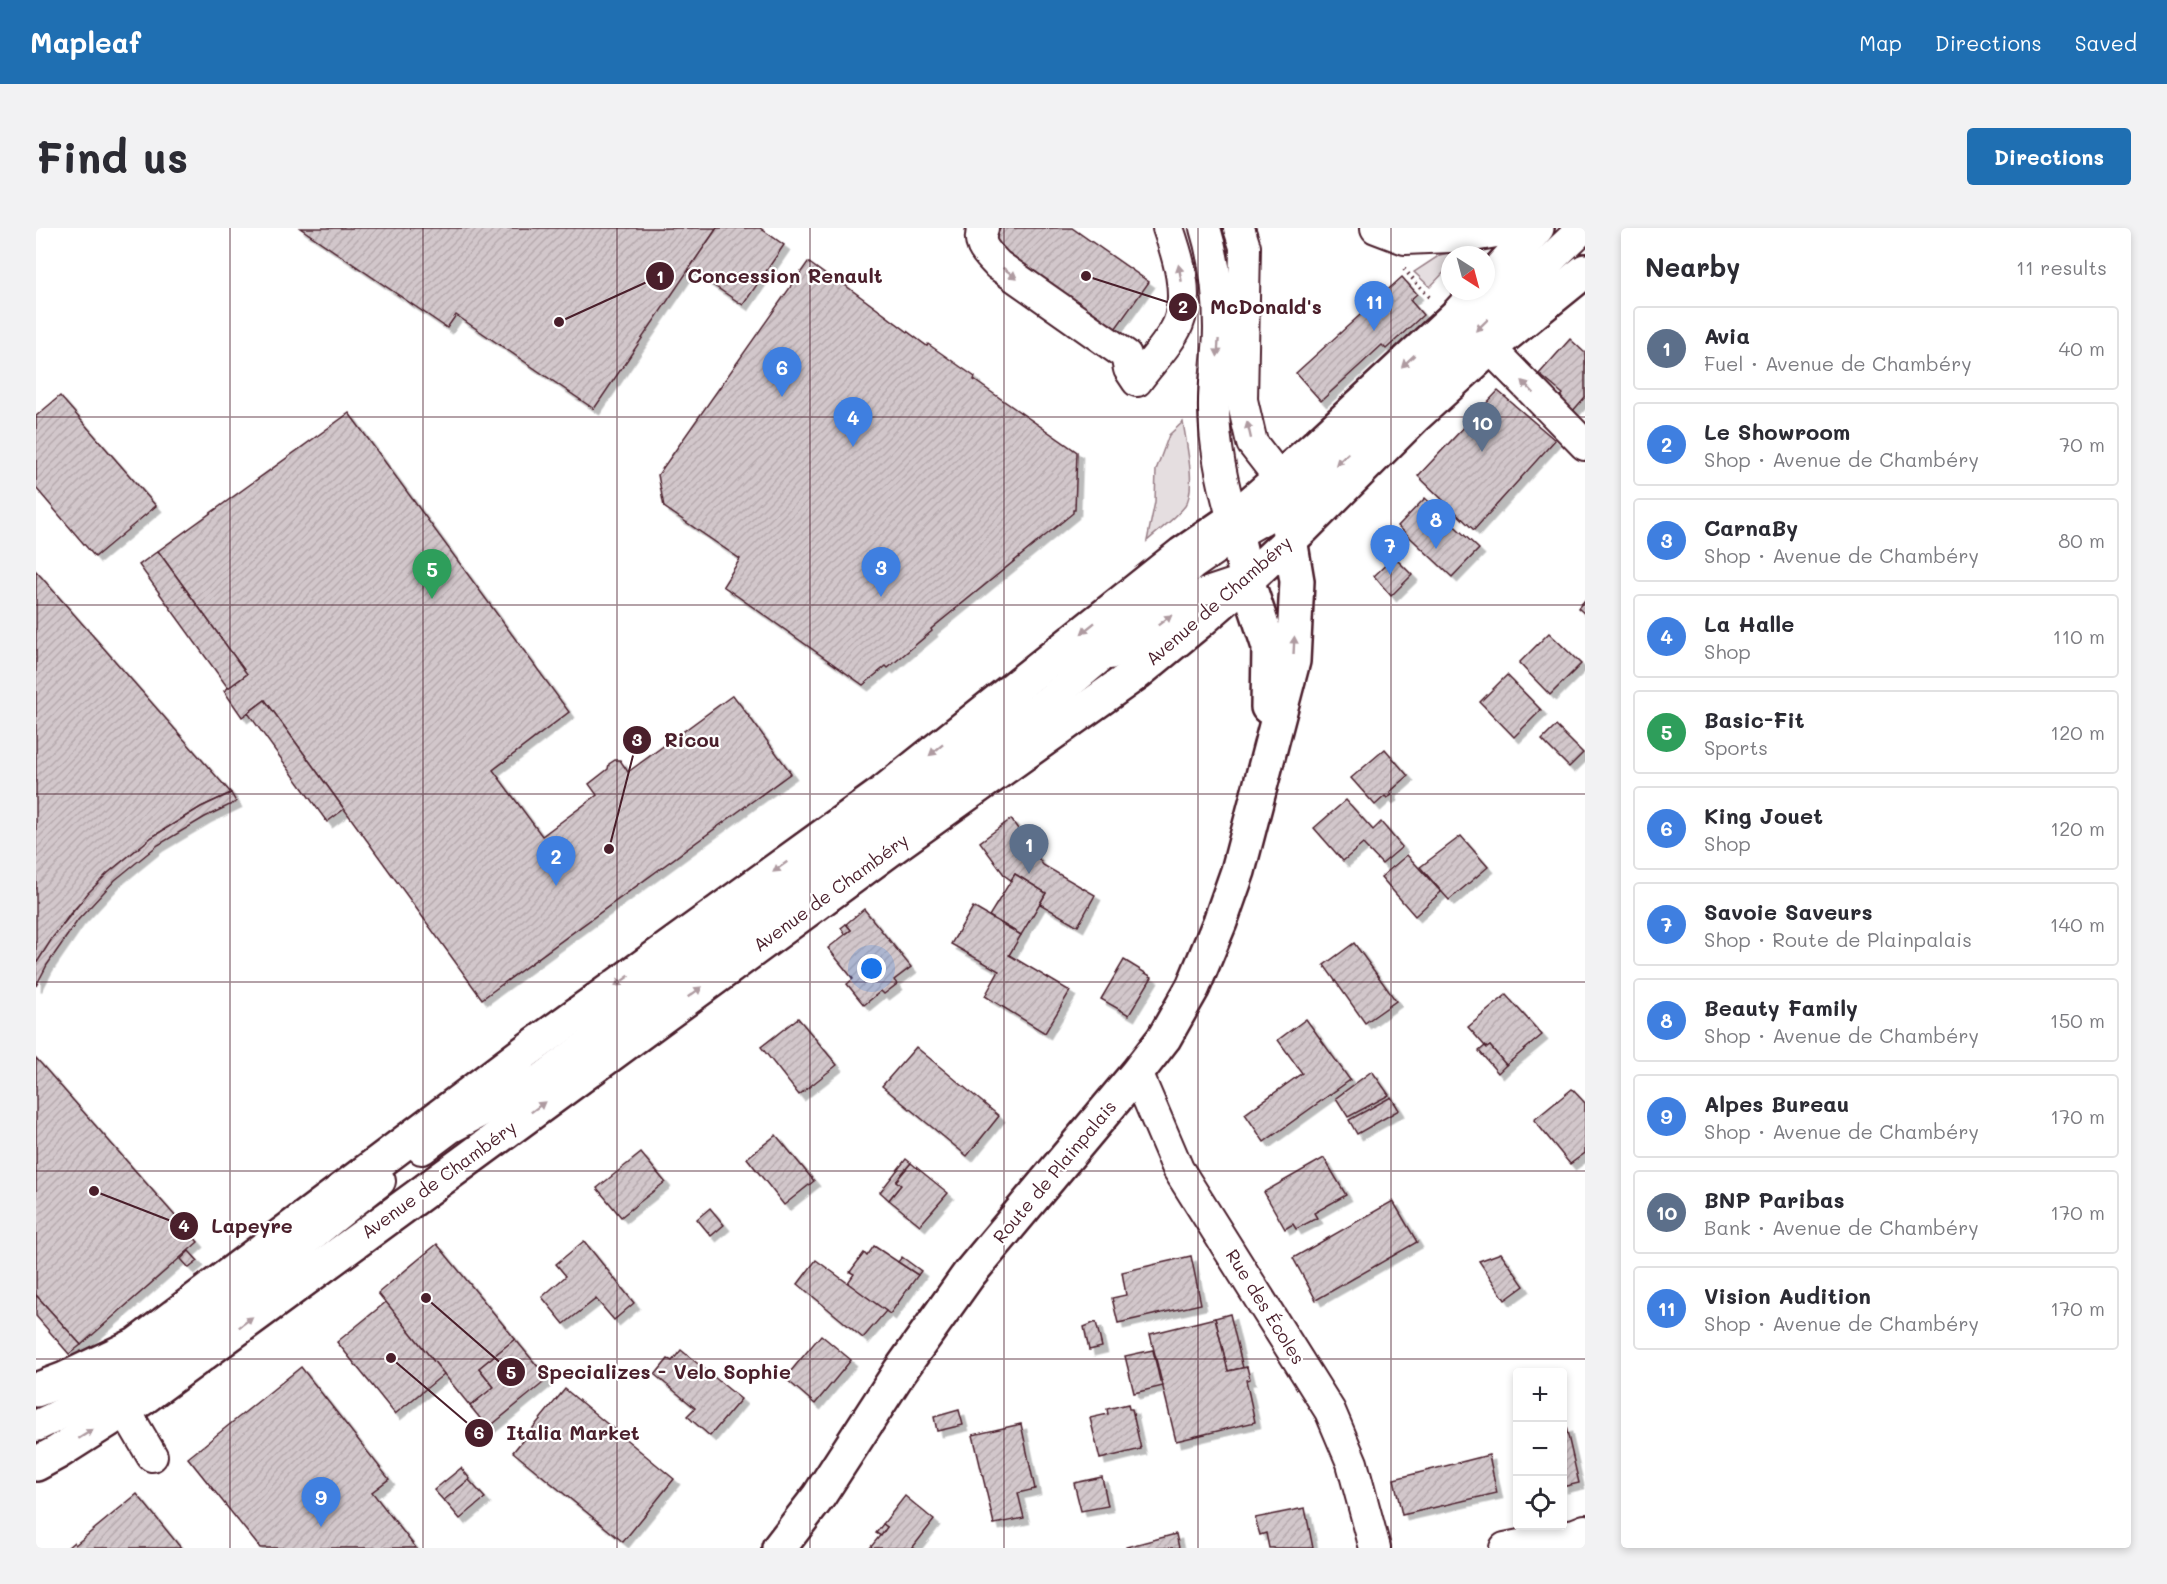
<!DOCTYPE html>
<html lang="en">
<head>
<meta charset="utf-8">
<style>
	body { margin:0; font-family:Mali,sans-serif; background:#f2f2f3; color:#2b2b33 }
	.controls { position:absolute; right:18px; bottom:18px; display:grid; overflow:hidden; border-radius:6px; box-shadow:0 3px 9px #0003 }
	.controls button { width:54px; height:54px; display:grid; place-items:center; padding:0; border:0; border-bottom:2px solid #e1e1e2; background:#fff; color:#2b2b33; font:30px sans-serif }
	.compass { position:absolute; left:1405px; top:18px; width:54px; height:54px; border-radius:50%; background:#fff; box-shadow:0 3px 9px #0003; rotate:144deg }
	.you { position:absolute; left:836px; top:741px; width:21px; height:21px; margin:-15px; border:4px solid #fff; border-radius:50%; background:#1a73e8; box-shadow:0 0 0 9px #1a73e833 }
	.badge { display:grid; place-items:center; width:39px; height:39px; border-radius:50%; background:#1f6fb2; color:#fff; font-size:20px; font-weight:700 }
	.pin { position:absolute; translate:-50% -50px; filter:drop-shadow(0 2px 3px #0008) }
	.pin::after { content:''; position:absolute; top:32px; width:21px; height:18px; background:inherit; clip-path:polygon(0 0,100% 0,50% 100%) }
	.list { margin:0; padding:0; list-style:none }
	h2 { display:flex; justify-content:space-between; align-items:center; height:78px; margin:0; padding:0 24px; font-size:26px }
	h2 small { font-size:20px; font-weight:400; color:#7c7c81 }
	.list li { display:grid; grid-template-columns:39px 1fr auto; gap:18px; align-items:center; box-sizing:border-box; height:84px; margin:0 12px 12px; padding:0 12px; border:2px solid #e1e1e2; border-radius:6px }
	.list b { display:block; font-size:22px; white-space:nowrap }
	.list p { margin:0; font-size:20px; white-space:nowrap; color:#7c7c81 }
	.list em { font-size:20px; font-style:normal; color:#7c7c81 }
	.icon { flex:none; width:33px; height:33px; fill:none; stroke:currentColor; stroke-width:2; stroke-linecap:round; stroke-linejoin:round }
	.map { position:relative; flex:none; width:1549px; height:1320px; overflow:hidden; border-radius:6px }
	header { display:flex; align-items:center; gap:36px; box-sizing:border-box; height:84px; padding:0 30px; background:#1f6fb2; color:#fff }
	header strong { font-size:28px }
	nav { display:flex; gap:33px; margin-inline-start:auto; font-size:21px }
	.intro { display:flex; align-items:center; justify-content:space-between; box-sizing:border-box; height:144px; padding:0 36px }
	h1 { margin:0; font-size:42px }
	.button { padding:15px 27px; border-radius:6px; background:#1f6fb2; color:#fff; font-size:21px; font-weight:700 }
	main { display:flex; gap:36px; padding:0 36px }
	aside { flex:1; background:#fff; border-radius:6px; box-shadow:0 3px 9px #0003 }
	.map>svg:first-child { display:block }
	.grass { fill:#e5dee0; stroke:#987e86; stroke-width:1.5 }
	.building { fill:url(#building-hatch); stroke:#4a1f2b; stroke-width:1.5; filter:url(#shadow) }
	.lines { fill:none; stroke-linecap:round; stroke-linejoin:round }
	.minor-casing { stroke:#4a1f2b; stroke-width:34 }
	.major-casing { stroke:#4a1f2b; stroke-width:38 }
	.path { stroke:#4a1f2b; stroke-width:4; stroke-dasharray:1.5 4.5; stroke-linecap:butt }
	.minor { stroke:#fff; stroke-width:30 }
	.major { stroke:#fff; stroke-width:33 }
	.oneway { fill:#ae9aa0 }
	.grid { fill:none; stroke:#4a1f2b; stroke-width:1.5; stroke-opacity:0.55 }
	.labels { text-anchor:middle; stroke-width:4.5; stroke-linejoin:round; paint-order:stroke }
	.street-label { font-size:18px; fill:#4a1f2b; stroke:#fff }
	.leader { fill:none; stroke:#4a1f2b; stroke-width:2 }
	.callout-dot { fill:#4a1f2b; stroke:#fff; stroke-width:2 }
	.mark-label { font-size:18px; text-anchor:middle; font-weight:bold; fill:#fff }
	.callout-label { font-size:20px; text-anchor:middle; font-weight:bold; fill:#4a1f2b; stroke:#fff; stroke-width:4.5; stroke-linejoin:round; paint-order:stroke }
</style>
</head>
<body>
<header>
<strong>Mapleaf</strong>
<nav><a>Map</a><a>Directions</a><a>Saved</a></nav>
</header>
<div class="intro"><h1>Find us</h1><a class="button">Directions</a></div>
<main>
<div class="map">
<svg width="1549" height="1320" viewBox="0 0 1549 1320">
	<defs>
		<pattern id="building-hatch" width="6" height="6" patternUnits="userSpaceOnUse" patternTransform="scale(1.5)"><rect width="6" height="6" fill="#d2c7cb"/><path d="M-1 1l2-2M0 6l6-6M5 7l2-2" fill="none" stroke="#b6aaae"/></pattern>
		<filter id="shadow"><feDropShadow dx="5.5" dy="5.5" stdDeviation="0" flood-color="#0004"/></filter>
	</defs>
	<rect width="100%" height="100%" fill="#fff"/>
	<filter id="ink" filterUnits="userSpaceOnUse"><feTurbulence type="fractalNoise" baseFrequency=".0167" numOctaves="2"/><feDisplacementMap in="SourceGraphic" scale="12" xChannelSelector="R" yChannelSelector="G"/><feConvolveMatrix kernelMatrix="1 2 1 2 8 2 1 2 1" color-interpolation-filters="sRGB"/></filter>
	<g filter="url(#ink)">
		<g class="grass">
			<path d="M1431,20l-7,7h-10v11l-20,21 -16,-15 26,-17z"/>
			<path d="M1147,194c3,20 14,67 2,84 -10,13 -26,24 -38,35l8,-39 1,-32 13,-35z"/>
		</g>
		<g class="building">
			<path d="M264,0h417l-123,181 -138,-94 -9,13z"/>
			<path d="M681,0h43l24,17 -41,60 -54,-36z"/>
			<path d="M963,0h73l77,54 -36,50 -48,-34 -75,-58z"/>
			<path d="M772,34l25,18 1,-3 93,69 1,-2 47,33 -1,3 103,72 -2,58h-2v3l-142,116 1,2 -44,37 -2,-2 -23,19 -140,-99 17,-27 -76,-52 -6,-32z"/>
			<path d="M1366,49l15,17 -7,6 13,15 -37,34 -4,-4 -61,56 -25,-28z"/>
			<path d="M1534,111l15,14v44l-13,15 -13,-13 4,-5 -24,-20z"/>
			<path d="M1462,163l57,49 -81,90 -56,-54z"/>
			<path d="M24,168l96,110 -61,51 -59,-69v-72z"/>
			<path d="M313,185l220,299 -76,58 49,66 55,-41 -8,-11 19,-15 1,-5 6,-4h5l8,12 105,-77 58,78 -309,226 -217,-299 -23,17 -18,-26 23,-17 -89,-123z"/>
			<path d="M1389,270l54,51 -27,28 -54,-51z"/>
			<path d="M122,323l89,123 -19,14 -89,-123z"/>
			<path d="M1358,329l18,18 -21,21 -17,-20z"/>
			<path d="M0,343l195,222 -30,14 -49,30 -44,36 -38,41 -34,50z"/>
			<path d="M1549,372v14l-7,-6z"/>
			<path d="M1513,405l32,31 -31,31 -31,-32z"/>
			<path d="M1471,447l34,35 -27,27 -34,-35z"/>
			<path d="M229,472l79,109 -17,13 -79,-109z"/>
			<path d="M1520,498l27,27 -14,14 -27,-27z"/>
			<path d="M1349,521l23,27 -18,16 2,3 -5,3 -2,-2 -10,9 -24,-27z"/>
			<path d="M195,565l5,9 -31,15 -47,28 -43,35 -37,40 -31,45 -11,21v-22l2,-3 15,-24 35,-44 20,-20 44,-36 49,-30z"/>
			<path d="M1310,572l27,30 8,-8 21,25 -20,17 -19,-20 -20,17 -29,-33z"/>
			<path d="M975,591l32,46 52,30 -17,31 -38,-22 6,-11 -31,-19 -4,6 -6,-4 -25,-34z"/>
			<path d="M1425,608l27,31 -39,33 -29,-33z"/>
			<path d="M1371,627l34,37 -26,24 -34,-39z"/>
			<path d="M979,646l31,19 -25,42 -32,-19z"/>
			<path d="M937,679l48,28 -12,20 61,36 -25,42 -60,-37 14,-25 -48,-27z"/>
			<path d="M828,681l47,58 -17,13 3,4 -13,10 -3,-3 -17,14 -17,-21 6,-5 -25,-31 23,-18 -5,-6z"/>
			<path d="M810,696l5,6 -6,4 -4,-6z"/>
			<path d="M1318,715l42,58 -31,22 -41,-58z"/>
			<path d="M1088,732l28,17 -23,38 -28,-16z"/>
			<path d="M1470,767l36,40 -36,30 -16,-19 -3,2 -2,-2 -17,-19z"/>
			<path d="M762,790l39,47 -38,30 -38,-48z"/>
			<path d="M1270,791l44,61 -86,62 -19,-28 57,-41 -24,-33z"/>
			<path d="M1449,818l2,2 3,-2 16,19 -8,8 -19,-22z"/>
			<path d="M880,819l83,69 -32,40 -85,-70z"/>
			<path d="M0,830l162,184 -117,103 -45,-50z"/>
			<path d="M1336,843l17,24 -41,22 -12,-19z"/>
			<path d="M1536,861l13,14v50l-15,11 -36,-44z"/>
			<path d="M1355,869l8,13 -42,24 -8,-14z"/>
			<path d="M740,907l38,46 -30,24 -37,-47z"/>
			<path d="M605,925l24,29 -44,35 -24,-29z"/>
			<path d="M1288,930l22,37 -32,18 3,5 -21,11 -3,-5 -8,5 -21,-37z"/>
			<path d="M870,931l5,4 -15,18 5,4 -12,15 -9,-8z"/>
			<path d="M875,935l37,30 -28,32 -31,-25 12,-15 -5,-4z"/>
			<path d="M1357,973l24,41 -101,58 -23,-42z"/>
			<path d="M674,980l14,17 -13,11 -14,-17z"/>
			<path d="M548,1013l50,62 -20,17 -18,-21 -32,25 -22,-27 24,-21 -10,-12z"/>
			<path d="M401,1016l78,95 -36,29 15,19 -24,19 -92,-113z"/>
			<path d="M838,1018l44,29 -28,39 -43,-30 7,-10 -4,-2 14,-19 3,3z"/>
			<path d="M153,1023l9,10 -9,7 -8,-9z"/>
			<path d="M1465,1025l23,33 -19,14 -26,-39z"/>
			<path d="M1155,1028l10,48 -83,19 -6,-25 14,-3 -4,-23z"/>
			<path d="M866,1029l19,14 -3,4 -20,-13z"/>
			<path d="M780,1032l70,51 -23,27 -65,-54z"/>
			<path d="M0,1067l45,50 -12,9 -33,-38z"/>
			<path d="M350,1074l58,72 -49,40 -58,-72z"/>
			<path d="M1194,1086l13,54 -15,3 -13,-53z"/>
			<path d="M1179,1090l13,53 19,-4 3,12 -4,1 9,42 -79,19 -26,-107z"/>
			<path d="M1060,1094l6,25 -13,3 -5,-23z"/>
			<path d="M785,1107l30,25 -36,44 -30,-26z"/>
			<path d="M479,1111l33,40 -60,49 -18,-22 24,-19 -15,-19z"/>
			<path d="M645,1122l60,49 -31,37 -23,-20 8,-8 -40,-33 13,-16 4,2z"/>
			<path d="M1117,1122l7,31h2l1,5 -29,7 -9,-37z"/>
			<path d="M265,1139l88,112 -17,13 44,56h-156l-72,-90z"/>
			<path d="M529,1161l109,90 -51,63 -110,-90z"/>
			<path d="M1092,1176l1,5h3l9,40 -41,10 -10,-41 18,-4 -1,-5z"/>
			<path d="M923,1182l4,15 -26,6 -3,-14z"/>
			<path d="M985,1196l14,65 -17,4 6,25 -30,6 -21,-89z"/>
			<path d="M1530,1199l13,56 -17,4v-59z"/>
			<path d="M1453,1227l8,38 -95,22 -8,-36z"/>
			<path d="M425,1240l9,11 -26,22 -10,-11z"/>
			<path d="M1066,1249l6,29 -27,5 -7,-28z"/>
			<path d="M433,1252l16,18 -25,21 -16,-19z"/>
			<path d="M101,1266l44,54h-114l7,-6 1,3z"/>
			<path d="M869,1268l29,24 -21,27 1,1h-44l17,-21 -4,-3z"/>
			<path d="M1269,1280l8,40h-44l-3,-15 -6,2 -5,-17z"/>
			<path d="M847,1296l4,3 -6,9 -5,-3z"/>
			<path d="M1140,1306l3,14h-53v-1z"/>
		</g>
		<g class="lines">
			<g class="minor-casing">
				<g id="minor">
					<path d="M947,0c-7,17 4,25 15,37l128,90 3,14 8,12c12,-17 33,-38 41,-57 12,-30 0,-67 -10,-96"/>
					<path d="M1169,0c10,33 14,66 14,100 0,27 -6,55 -5,83 1,37 8,72 19,108"/>
					<path d="M1203,0l6,19 -3,153 10,43 28,36"/>
					<path d="M1340,0l29,11 68,-3 46,-8"/>
					<path d="M1454,120l95,97"/>
					<path d="M1074,426l31,-16 54,-41 51,-17"/>
					<path d="M1101,845l41,96 152,242 22,52 23,85"/>
					<path d="M386,921l28,-21 93,-50 506,-378 48,-40 34,-41 61,-54 45,-31 49,-28 39,-31 258,-247"/>
					<path d="M89,1182l27,46"/>
					<path d="M0,1198c133,-61 230,-158 344,-245"/>
					<path d="M1469,1320l70,-14 10,-4"/>
				</g>
			</g>
			<g class="major-casing">
				<g id="major">
					<path d="M1450,56l51,-56"/>
					<path d="M1197,291l14,61 22,67 -1,60"/>
					<path d="M0,1162l29,-11 71,-34 389,-293 355,-257 302,-241 51,-35 81,-71 144,-134 21,-23"/>
					<path d="M0,1236l22,-12 85,-54 757,-556 238,-170 61,-50 48,-42 56,-52 111,-111 76,-69 95,-77"/>
					<path d="M743,1320l40,-52 81,-125 69,-97 168,-201 27,-35 29,-51 27,-65 18,-51 55,-210 4,-80 -17,-102"/>
				</g>
			</g>
			<path class="path" d="M1368,41l25,28"/>
			<use href="#minor" class="minor"/>
			<use href="#major" class="major"/>
		</g>
		<defs><path id="oneway-solid" d="M-6-.8H1V-3.2L6.5 0L1 3.2V.8H-6Z" transform="scale(1.5)"/></defs>
		<g class="oneway">
			<use href="#oneway-solid" transform="translate(974 45) rotate(36)"/>
			<use href="#oneway-solid" transform="translate(1144 45) rotate(-101)"/>
			<use href="#oneway-solid" transform="translate(1446 97) rotate(136)"/>
			<use href="#oneway-solid" transform="translate(1182 120) rotate(94)"/>
			<use href="#oneway-solid" transform="translate(1372 133) rotate(137)"/>
			<use href="#oneway-solid" transform="translate(1492 159) rotate(-134)"/>
			<use href="#oneway-solid" transform="translate(1213 202) rotate(-103)"/>
			<use href="#oneway-solid" transform="translate(1306 231) rotate(137)"/>
			<use href="#oneway-solid" transform="translate(1129 392) rotate(-37)"/>
			<use href="#oneway-solid" transform="translate(1052 400) rotate(141)"/>
			<use href="#oneway-solid" transform="translate(1258 417) rotate(-87)"/>
			<use href="#oneway-solid" transform="translate(900 522) rotate(141)"/>
			<use href="#oneway-solid" transform="translate(744 639) rotate(144)"/>
			<use href="#oneway-solid" transform="translate(586 753) rotate(144)"/>
			<use href="#oneway-solid" transform="translate(659 764) rotate(-36)"/>
			<use href="#oneway-solid" transform="translate(502 879) rotate(-37)"/>
			<use href="#oneway-solid" transform="translate(210 1094) rotate(-37)"/>
			<use href="#oneway-solid" transform="translate(50 1206) rotate(-32)"/>
		</g>
	</g>
	<path class="grid" d="M194,0v1320M387,0v1320M581,0v1320M774,0v1320M968,0v1320M1162,0v1320M1355,0v1320M0,189h1549M0,377h1549M0,566h1549M0,754h1549M0,943h1549M0,1131h1549"/>
	<g class="labels">
		<g class="street-label">
			<text transform="translate(1183 373) rotate(-41)" y="6">Avenue de Chambéry</text>
			<text transform="translate(795 665) rotate(-36)" y="6">Avenue de Chambéry</text>
			<text transform="translate(1019 944) rotate(-50)" y="6">Route de Plainpalais</text>
			<text transform="translate(403 952) rotate(-36)" y="6">Avenue de Chambéry</text>
			<text transform="translate(1229 1079) rotate(58)" y="6">Rue des Écoles</text>
		</g>
	</g>
	<path class="leader" d="M523 94L624 48M1050 48L1147 79M573 621L601 512M58 963L148 998M390 1070L475 1144M355 1130L443 1205"/>
	<g class="callout-dot">
		<circle cx="523" cy="94" r="6"/>
		<circle cx="1050" cy="48" r="6"/>
		<circle cx="573" cy="621" r="6"/>
		<circle cx="58" cy="963" r="6"/>
		<circle cx="390" cy="1070" r="6"/>
		<circle cx="355" cy="1130" r="6"/>
		<circle cx="624" cy="48" r="15"/>
		<circle cx="1147" cy="79" r="15"/>
		<circle cx="601" cy="512" r="15"/>
		<circle cx="148" cy="998" r="15"/>
		<circle cx="475" cy="1144" r="15"/>
		<circle cx="443" cy="1205" r="15"/>
	</g>
	<g class="mark-label">
		<text x="624" y="55">1</text>
		<text x="1147" y="85">2</text>
		<text x="601" y="518">3</text>
		<text x="148" y="1004">4</text>
		<text x="475" y="1151">5</text>
		<text x="443" y="1211">6</text>
	</g>
	<g class="callout-label">
		<text x="749" y="55">Concession Renault</text>
		<text x="1230" y="86">McDonald's</text>
		<text x="656" y="519">Ricou</text>
		<text x="216" y="1005">Lapeyre</text>
		<text x="628" y="1151">Specializes - Velo Sophie</text>
		<text x="537" y="1212">Italia Market</text>
	</g>
</svg>
<div class="controls">
<button>+</button>
<button>−</button>
<button><svg class="icon" aria-label="locate" viewBox="0 0 24 24"><circle cx="12" cy="12" r="6"/><path d="M12 2v4M12 18v4M2 12h4M18 12h4"/></svg></button>
</div>
<svg class="compass" viewBox="-18 -18 36 36"><path d="M0-13l5 13h-10z" fill="#e53935"/><path d="M0 13l5-13h-10z" fill="#7c7c81"/></svg>
<div class="you"></div>
<div class="pin badge" style="left:993px;top:646px;background:#5c6f8a">1</div>
<div class="pin badge" style="left:520px;top:658px;background:#3f7fe0">2</div>
<div class="pin badge" style="left:845px;top:369px;background:#3f7fe0">3</div>
<div class="pin badge" style="left:817px;top:219px;background:#3f7fe0">4</div>
<div class="pin badge" style="left:396px;top:371px;background:#2e9e5b">5</div>
<div class="pin badge" style="left:746px;top:169px;background:#3f7fe0">6</div>
<div class="pin badge" style="left:1354px;top:347px;background:#3f7fe0">7</div>
<div class="pin badge" style="left:1400px;top:321px;background:#3f7fe0">8</div>
<div class="pin badge" style="left:285px;top:1299px;background:#3f7fe0">9</div>
<div class="pin badge" style="left:1446px;top:224px;background:#5c6f8a">10</div>
<div class="pin badge" style="left:1338px;top:103px;background:#3f7fe0">11</div>
</div>
<aside>
<h2>Nearby<small>11 results</small></h2>
<ul class="list">
<li><span class="badge" style="background:#5c6f8a">1</span><div><b>Avia</b><p>Fuel · Avenue de Chambéry</p></div><em>40 m</em></li>
<li><span class="badge" style="background:#3f7fe0">2</span><div><b>Le Showroom</b><p>Shop · Avenue de Chambéry</p></div><em>70 m</em></li>
<li><span class="badge" style="background:#3f7fe0">3</span><div><b>CarnaBy</b><p>Shop · Avenue de Chambéry</p></div><em>80 m</em></li>
<li><span class="badge" style="background:#3f7fe0">4</span><div><b>La Halle</b><p>Shop</p></div><em>110 m</em></li>
<li><span class="badge" style="background:#2e9e5b">5</span><div><b>Basic-Fit</b><p>Sports</p></div><em>120 m</em></li>
<li><span class="badge" style="background:#3f7fe0">6</span><div><b>King Jouet</b><p>Shop</p></div><em>120 m</em></li>
<li><span class="badge" style="background:#3f7fe0">7</span><div><b>Savoie Saveurs</b><p>Shop · Route de Plainpalais</p></div><em>140 m</em></li>
<li><span class="badge" style="background:#3f7fe0">8</span><div><b>Beauty Family</b><p>Shop · Avenue de Chambéry</p></div><em>150 m</em></li>
<li><span class="badge" style="background:#3f7fe0">9</span><div><b>Alpes Bureau</b><p>Shop · Avenue de Chambéry</p></div><em>170 m</em></li>
<li><span class="badge" style="background:#5c6f8a">10</span><div><b>BNP Paribas</b><p>Bank · Avenue de Chambéry</p></div><em>170 m</em></li>
<li><span class="badge" style="background:#3f7fe0">11</span><div><b>Vision Audition</b><p>Shop · Avenue de Chambéry</p></div><em>170 m</em></li>
</ul>
</aside>
</main>
</body>
</html>
